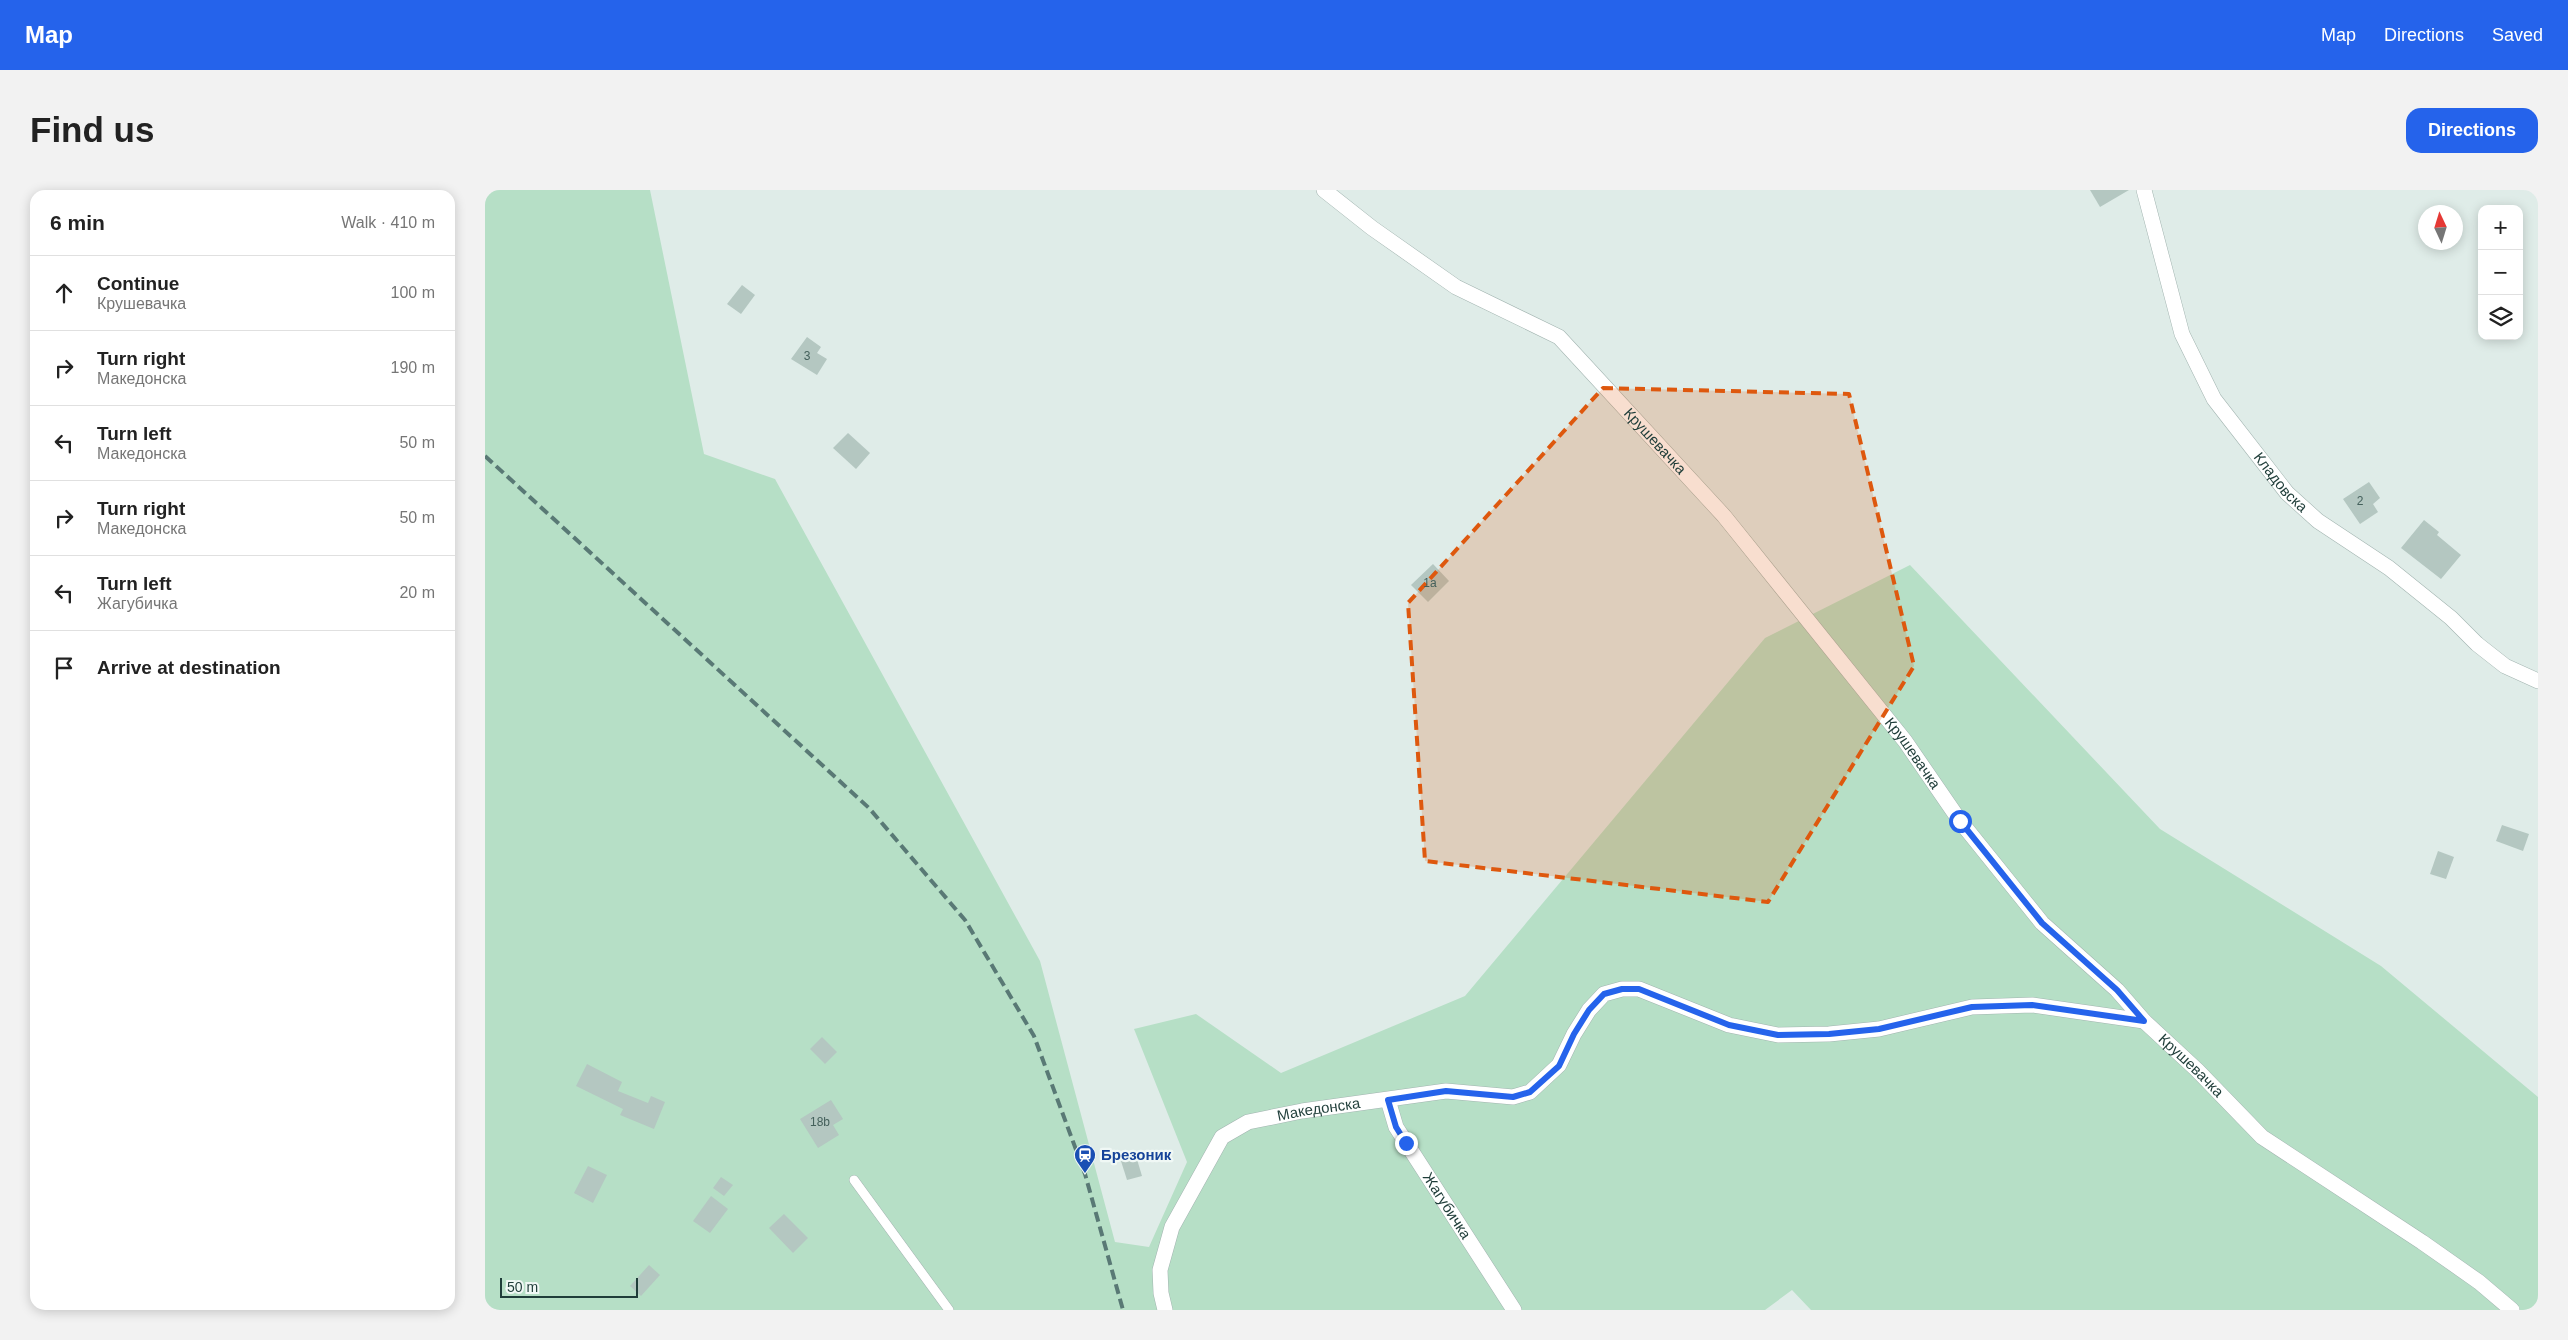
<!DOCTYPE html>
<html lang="en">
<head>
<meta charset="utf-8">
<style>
	body { margin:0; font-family:Arial,sans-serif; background:#f2f2f2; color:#222 }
	.controls { position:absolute; right:15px; top:15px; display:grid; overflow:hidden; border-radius:10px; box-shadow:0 2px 12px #0003 }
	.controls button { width:45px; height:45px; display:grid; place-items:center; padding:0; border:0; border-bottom:1px solid #e0e0e0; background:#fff; color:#222; font:25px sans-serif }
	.compass { position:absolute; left:1933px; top:15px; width:45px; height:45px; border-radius:50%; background:#fff; box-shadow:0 2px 12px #0003; rotate:356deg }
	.scale { position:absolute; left:15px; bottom:12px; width:138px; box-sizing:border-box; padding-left:5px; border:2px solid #1f3d39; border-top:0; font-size:14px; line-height:18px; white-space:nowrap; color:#1f3d39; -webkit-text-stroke:4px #f0f8f5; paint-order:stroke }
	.stop { position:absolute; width:15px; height:15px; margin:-11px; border:4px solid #2563eb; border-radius:50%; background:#fff }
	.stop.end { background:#2563eb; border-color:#fff; box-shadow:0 1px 5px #0008 }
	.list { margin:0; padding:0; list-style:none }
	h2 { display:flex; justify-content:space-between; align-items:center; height:65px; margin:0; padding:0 20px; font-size:21px }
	h2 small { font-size:16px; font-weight:400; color:#767676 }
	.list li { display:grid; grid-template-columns:32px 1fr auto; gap:15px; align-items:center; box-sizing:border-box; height:75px; padding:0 20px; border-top:1px solid #e0e0e0 }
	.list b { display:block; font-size:19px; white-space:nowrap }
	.list p { margin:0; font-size:16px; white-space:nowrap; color:#767676 }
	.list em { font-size:16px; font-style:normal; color:#767676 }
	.icon { flex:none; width:28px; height:28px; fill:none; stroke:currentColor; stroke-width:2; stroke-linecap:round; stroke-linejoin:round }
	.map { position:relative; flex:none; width:2053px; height:1120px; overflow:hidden; border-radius:15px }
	header { display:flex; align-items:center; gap:30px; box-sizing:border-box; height:70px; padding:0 25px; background:#2563eb; color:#fff }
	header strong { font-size:24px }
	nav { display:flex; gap:28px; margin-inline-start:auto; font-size:18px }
	.intro { display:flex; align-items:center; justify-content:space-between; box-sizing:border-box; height:120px; padding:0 30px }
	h1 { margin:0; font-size:35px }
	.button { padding:12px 22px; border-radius:15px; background:#2563eb; color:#fff; font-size:18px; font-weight:700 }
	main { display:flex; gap:30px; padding:0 30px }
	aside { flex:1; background:#fff; border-radius:15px; box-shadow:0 2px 12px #0003 }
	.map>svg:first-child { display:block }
	.green { fill:#b6dfc6 }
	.building { fill:#b4c7c1 }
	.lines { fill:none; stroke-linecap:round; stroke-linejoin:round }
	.lane-casing { stroke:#a2b4b0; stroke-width:10 }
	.street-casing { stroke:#a2b4b0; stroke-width:16 }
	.lane { stroke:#fff; stroke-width:9 }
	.street { stroke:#fff; stroke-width:15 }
	.rail { stroke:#597975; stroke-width:4; stroke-dasharray:10 5; stroke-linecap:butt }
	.route { stroke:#2563eb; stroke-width:6 }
	.marked { fill:#de580e; fill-opacity:0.2; stroke:#de580e; stroke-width:4; stroke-dasharray:10 6; stroke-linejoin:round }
	.labels { text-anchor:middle; stroke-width:4.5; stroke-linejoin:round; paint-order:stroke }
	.number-label { font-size:12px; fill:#44605b }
	.street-label { font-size:15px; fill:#1f3d39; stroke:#f0f8f5 }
	.transit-label { font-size:15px; font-weight:bold; fill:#164399; stroke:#f0f8f5; text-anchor:start }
</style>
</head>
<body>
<header>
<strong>Map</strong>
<nav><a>Map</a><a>Directions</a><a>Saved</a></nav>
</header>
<div class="intro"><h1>Find us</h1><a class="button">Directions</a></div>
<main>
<aside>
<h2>6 min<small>Walk · 410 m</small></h2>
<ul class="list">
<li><svg class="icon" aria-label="ahead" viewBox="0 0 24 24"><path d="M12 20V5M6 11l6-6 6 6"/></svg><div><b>Continue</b><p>Крушевачка</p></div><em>100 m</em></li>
<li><svg class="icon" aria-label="right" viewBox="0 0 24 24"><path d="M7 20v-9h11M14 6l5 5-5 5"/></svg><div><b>Turn right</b><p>Македонска</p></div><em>190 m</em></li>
<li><svg class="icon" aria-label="left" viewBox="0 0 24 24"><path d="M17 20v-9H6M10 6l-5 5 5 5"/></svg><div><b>Turn left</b><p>Македонска</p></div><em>50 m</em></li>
<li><svg class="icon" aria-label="right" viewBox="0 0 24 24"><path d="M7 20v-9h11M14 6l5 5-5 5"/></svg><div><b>Turn right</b><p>Македонска</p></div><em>50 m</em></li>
<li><svg class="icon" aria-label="left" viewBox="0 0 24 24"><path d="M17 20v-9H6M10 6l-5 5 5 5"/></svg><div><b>Turn left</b><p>Жагубичка</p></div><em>20 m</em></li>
<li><svg class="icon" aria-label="arrive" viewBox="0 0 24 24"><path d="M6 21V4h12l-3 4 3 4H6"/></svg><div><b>Arrive at destination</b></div></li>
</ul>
</aside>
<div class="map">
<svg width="2053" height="1120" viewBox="0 0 2053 1120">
	<rect width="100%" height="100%" fill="#dfece8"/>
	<path class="green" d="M0,0h165l54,264 71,25 265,482 75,281 34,5 38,-85 -53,-133 62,-15 85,59 184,-77 300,-358 145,-73 250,264 221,137 157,131v213h-727l-19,-20 -27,20h-1280z"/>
	<g class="building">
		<path d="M1605,0h39l-29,17z"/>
		<path d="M257,95l13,10 -14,19 -14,-10z"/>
		<path d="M322,147l14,10 -4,6 10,6 -10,16 -26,-16z"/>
		<path d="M363,243l22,20 -14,16 -23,-21z"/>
		<path d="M1884,292l11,16 -7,6 5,8 -18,12 -17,-25z"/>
		<path d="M1939,330l15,12 -2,3 24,20 -20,24 -40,-31z"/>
		<path d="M948,374l16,17 -21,21 -17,-17z"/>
		<path d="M2017,635l27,9 -6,17 -27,-10z"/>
		<path d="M1953,661l16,6 -8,22 -16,-5z"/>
		<path d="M337,847l15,15 -12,12 -15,-15z"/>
		<path d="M102,874l35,18 -4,9 30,12 3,-7 14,6 -11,27 -34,-14 3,-6 -47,-23z"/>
		<path d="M346,910l12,19 -10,6 6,10 -21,13 -18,-29z"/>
		<path d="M651,966l6,20 -15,4 -6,-19z"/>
		<path d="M103,976l19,9 -14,28 -19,-10z"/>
		<path d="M236,987l12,8 -9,11 -11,-8z"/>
		<path d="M226,1006l17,13 -18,24 -17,-12z"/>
		<path d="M299,1024l24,24 -15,15 -24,-25z"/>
		<path d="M164,1075l11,10 -19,21 -11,-10z"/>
	</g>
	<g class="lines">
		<g class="lane-casing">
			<path id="lane" d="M369,990l95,130"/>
		</g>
		<g class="street-casing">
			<g id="street">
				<path id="s1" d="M839,0l48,38 84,59 103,50 165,179 181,225 55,80 82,102 75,67 27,31 53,49 65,67 160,105 57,40 33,28"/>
				<path id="s2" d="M1659,0l38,144 32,65 73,94 31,28 71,47 62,50 26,26 28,22 33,15"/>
				<path id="s3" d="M903,910l8,27 118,183"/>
				<path id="s4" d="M680,1120l-4,-17 -1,-23 12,-43 50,-90 26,-15 54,-11 144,-20 67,6 17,-5 29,-27 15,-31 15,-24 15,-16 18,-5h17l90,36 49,10 51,-1 50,-5 93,-22 60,-2 112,16"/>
			</g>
		</g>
		<use href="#lane" class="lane"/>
		<use href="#street" class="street"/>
		<path class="rail" d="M0,266l384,352 96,112 69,116 51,138 38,136"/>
	</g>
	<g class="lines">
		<path class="route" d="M921,953l-10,-16 -8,-27 58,-9 67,6 17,-5 29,-26 15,-32 15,-24 15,-16 18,-5h17l90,36 49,10 51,-1 50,-5 93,-22 60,-2 112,16 -27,-31 -75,-67 -82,-102"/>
	</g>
	<path class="marked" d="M1118,198l246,6 65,272 -146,236 -343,-41 -17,-258z"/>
	<defs>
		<g id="station-pin" transform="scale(1.125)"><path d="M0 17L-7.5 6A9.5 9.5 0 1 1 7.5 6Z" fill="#1a4fb4" stroke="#f0f8f5"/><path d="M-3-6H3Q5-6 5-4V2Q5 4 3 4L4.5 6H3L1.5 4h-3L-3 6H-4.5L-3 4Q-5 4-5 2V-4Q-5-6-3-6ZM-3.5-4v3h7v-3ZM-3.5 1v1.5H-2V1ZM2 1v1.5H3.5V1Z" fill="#fff"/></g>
	</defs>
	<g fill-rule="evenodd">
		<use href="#station-pin" x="600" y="965"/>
	</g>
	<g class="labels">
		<g class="number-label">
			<text x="322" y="170">3</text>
			<text x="1875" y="315">2</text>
			<text x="945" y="397">1a</text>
			<text x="335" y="936">18b</text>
		</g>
		<g class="street-label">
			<text dy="5" stroke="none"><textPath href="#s1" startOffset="420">Крушевачка</textPath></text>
			<text dy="5" stroke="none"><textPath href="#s2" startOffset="328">Кладовска</textPath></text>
			<text dy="5" stroke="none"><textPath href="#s1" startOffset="825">Крушевачка</textPath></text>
			<text dy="5" stroke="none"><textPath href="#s1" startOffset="1245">Крушевачка</textPath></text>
			<text dy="5" stroke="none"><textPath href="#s4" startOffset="290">Македонска</textPath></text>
			<text dy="5" stroke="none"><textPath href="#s3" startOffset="122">Жагубичка</textPath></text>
		</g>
		<g class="transit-label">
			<text x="616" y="970">Брезоник</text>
		</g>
	</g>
</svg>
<div class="controls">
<button>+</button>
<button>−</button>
<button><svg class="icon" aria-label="layers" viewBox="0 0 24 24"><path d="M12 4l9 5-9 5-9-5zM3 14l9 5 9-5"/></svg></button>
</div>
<svg class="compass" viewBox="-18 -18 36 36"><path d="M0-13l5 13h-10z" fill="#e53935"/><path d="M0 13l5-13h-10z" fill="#767676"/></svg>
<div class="scale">50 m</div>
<div class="stop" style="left:1475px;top:631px"></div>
<div class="stop end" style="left:921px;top:953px"></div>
</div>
</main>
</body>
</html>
